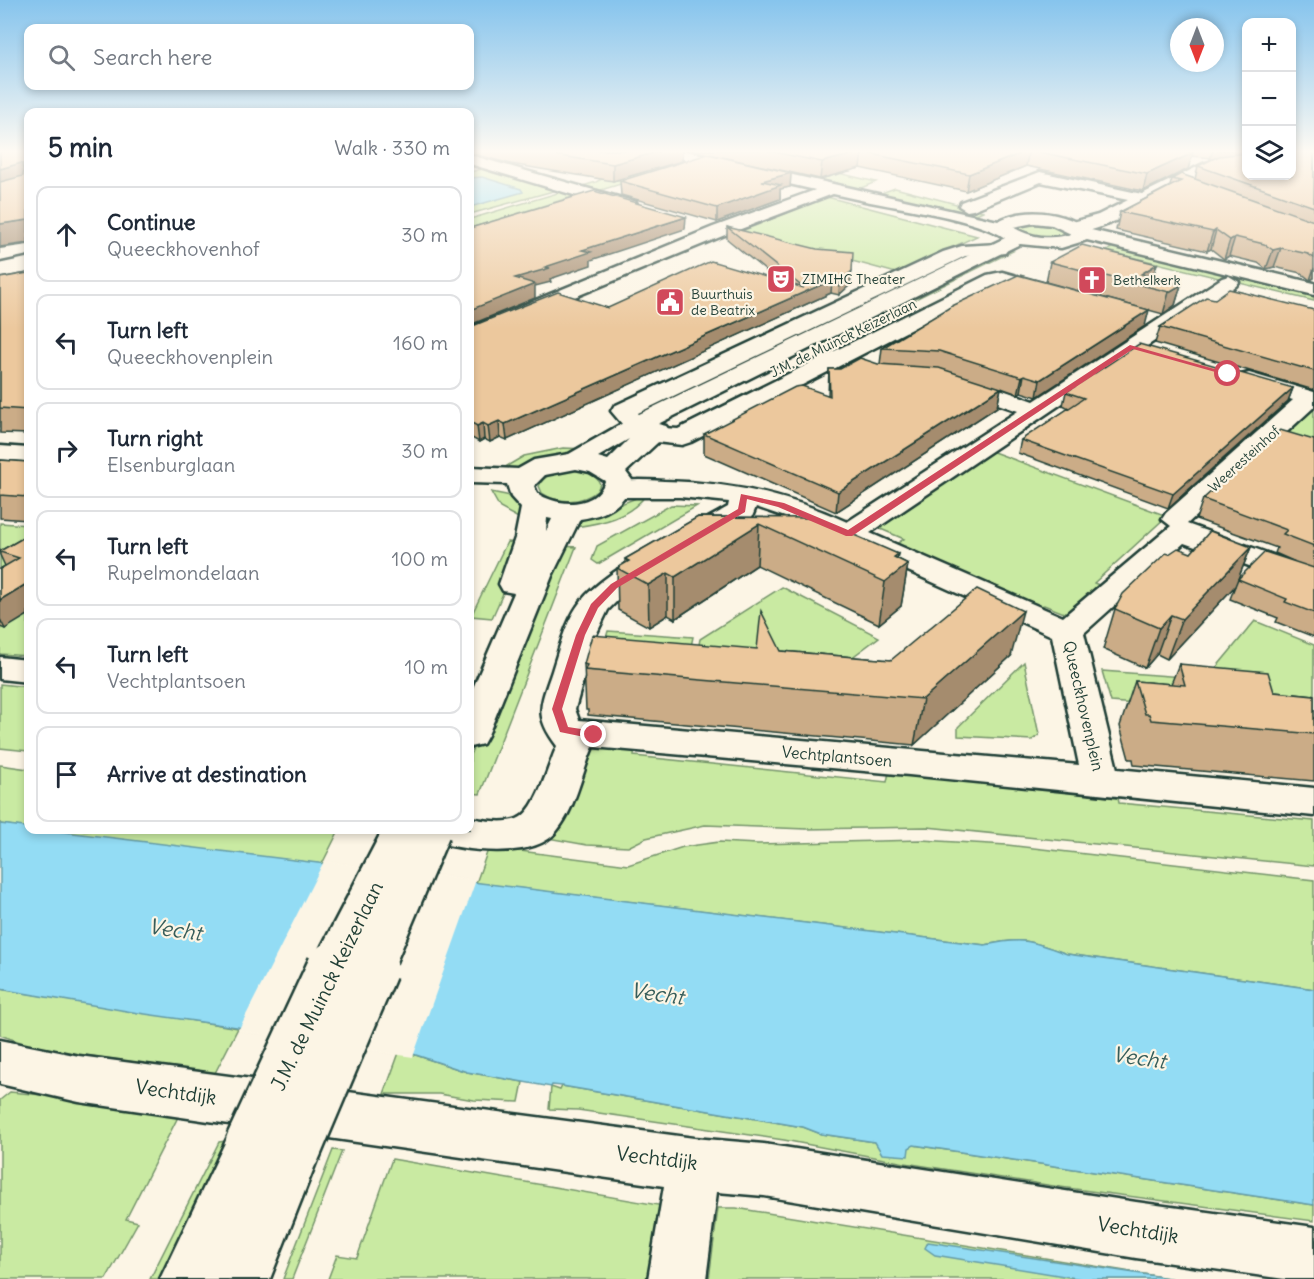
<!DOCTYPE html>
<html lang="en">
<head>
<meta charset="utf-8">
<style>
	body { margin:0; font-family:Delius,sans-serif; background:#f2f2f3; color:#1f2937 }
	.controls { position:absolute; right:18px; top:18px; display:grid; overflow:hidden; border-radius:12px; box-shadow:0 3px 9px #0003 }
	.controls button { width:54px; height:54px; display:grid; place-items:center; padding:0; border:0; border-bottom:2px solid #e0e1e3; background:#fff; color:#1f2937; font:30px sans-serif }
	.compass { position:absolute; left:1170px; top:18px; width:54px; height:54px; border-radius:50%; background:#fff; box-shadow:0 3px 9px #0003; rotate:180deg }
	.stop { position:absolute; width:18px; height:18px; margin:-14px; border:4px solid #d1495b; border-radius:50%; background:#fff }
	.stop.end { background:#d1495b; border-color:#fff; box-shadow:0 2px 6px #0008 }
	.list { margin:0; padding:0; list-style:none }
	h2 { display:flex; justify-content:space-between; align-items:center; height:78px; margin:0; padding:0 24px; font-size:26px }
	h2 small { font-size:20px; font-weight:400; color:#747a83 }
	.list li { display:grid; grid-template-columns:39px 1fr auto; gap:18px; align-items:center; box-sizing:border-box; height:96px; margin:0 12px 12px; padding:0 12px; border:2px solid #e0e1e3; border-radius:12px }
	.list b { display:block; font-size:22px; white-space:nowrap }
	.list p { margin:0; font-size:20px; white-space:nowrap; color:#747a83 }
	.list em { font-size:20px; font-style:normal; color:#747a83 }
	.icon { flex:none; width:33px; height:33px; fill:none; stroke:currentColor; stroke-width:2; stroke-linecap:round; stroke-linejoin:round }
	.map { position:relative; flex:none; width:1314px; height:1279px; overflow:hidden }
	.search { position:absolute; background:#fff; box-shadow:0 3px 9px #0003; left:24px; top:24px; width:450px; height:66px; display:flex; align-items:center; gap:15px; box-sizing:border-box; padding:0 21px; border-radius:12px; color:#747a83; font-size:22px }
	.panel { position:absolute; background:#fff; box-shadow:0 3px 9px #0003; left:24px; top:108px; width:450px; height:726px; border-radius:12px }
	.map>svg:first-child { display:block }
	.green { fill:#c9eaa2; stroke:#74946b; stroke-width:1.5 }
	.water { fill:#93dcf4; stroke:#659ca7; stroke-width:1.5 }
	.pier { fill:#fcf5e5 }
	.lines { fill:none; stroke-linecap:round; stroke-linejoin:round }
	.street-casing { stroke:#1f3d34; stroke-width:5 }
	.secondary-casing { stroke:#1f3d34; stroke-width:5 }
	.street { fill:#fcf5e5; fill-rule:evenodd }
	.secondary { fill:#fcf5e5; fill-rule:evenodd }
	.secondary-bridge-far1-casing { stroke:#1f3d34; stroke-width:45; stroke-linecap:butt }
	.secondary-bridge-casing { stroke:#1f3d34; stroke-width:56; stroke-linecap:butt }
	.secondary-bridge-far1 { stroke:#fcf5e5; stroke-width:40 }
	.secondary-bridge { stroke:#fcf5e5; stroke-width:51 }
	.wall { fill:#cbac87; stroke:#1f3d34; stroke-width:1.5 }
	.shaded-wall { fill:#a58c6e; stroke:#1f3d34; stroke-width:1.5 }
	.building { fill:#ecc89d; stroke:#1f3d34; stroke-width:1.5 }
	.route { fill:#d1495b }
	.labels { text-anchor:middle; stroke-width:4.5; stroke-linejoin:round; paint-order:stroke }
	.far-poi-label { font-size:14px; fill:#1f3d34; stroke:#fcf5e5; text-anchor:start }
	.far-street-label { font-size:14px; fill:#1f3d34; stroke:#fcf5e5 }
	.street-label { font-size:16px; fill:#1f3d34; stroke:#fcf5e5 }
	.near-street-label { font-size:20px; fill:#1f3d34; stroke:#fcf5e5 }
	.near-water-label { font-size:21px; font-style:italic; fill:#365d5a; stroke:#fcf5e5 }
</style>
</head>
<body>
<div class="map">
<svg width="1314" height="1279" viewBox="0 0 1314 1279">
	<rect width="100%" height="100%" fill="#fcf5e5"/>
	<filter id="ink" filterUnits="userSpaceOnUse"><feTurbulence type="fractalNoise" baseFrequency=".0167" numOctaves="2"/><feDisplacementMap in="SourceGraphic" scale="12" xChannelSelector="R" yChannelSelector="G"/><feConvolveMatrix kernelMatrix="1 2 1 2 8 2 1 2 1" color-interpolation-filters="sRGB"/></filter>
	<g filter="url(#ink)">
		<g class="green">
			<path d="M656,150l40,11 -95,29 -18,-4 13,-4z"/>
			<path d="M750,152l126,30 -25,10 -130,-31z"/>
			<path d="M482,169l69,20 2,2 -83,23v-42z"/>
			<path d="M895,188l88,23 -13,6 -97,-21z"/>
			<path d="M561,192l14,4 -105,32v-9z"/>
			<path d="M827,197l150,39 -81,37 -154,-42z"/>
			<path d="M1031,223l22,1 16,10c-15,9 -36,3 -51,-3l1,-5z"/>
			<path d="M1117,244l197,48v9l-207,-50z"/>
			<path d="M1005,249l8,2 -191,94 -7,-3z"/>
			<path d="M1314,406v41l-33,-16z"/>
			<path d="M563,448l26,1 -72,19 -15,1 22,-13z"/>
			<path d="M988,450l179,66 -73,67 10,4 -35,28 -25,-10 -12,3 -139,-62 11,-7 -28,-12z"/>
			<path d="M570,470c12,1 25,2 30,14l-3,7c-15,12 -39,13 -55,2l-3,-7c6,-13 18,-14 31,-16z"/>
			<path d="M491,492l15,3 15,11 3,15 -24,-13z"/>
			<path d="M647,494c-18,24 -44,29 -72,33l9,-9z"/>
			<path d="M671,505l26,1 -99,58 -6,-4 5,-14z"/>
			<path d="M0,523l28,2v131l-28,-2z"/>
			<path d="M507,542l13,1 -11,37 -17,38 -21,-2z"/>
			<path d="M561,546l15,1 -96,247 -10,-1v-38z"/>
			<path d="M782,587l97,50 -52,39 -132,-10 5,-27z"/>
			<path d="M1255,621l59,24v74l-109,-38z"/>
			<path d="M608,631l85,6 -6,28 -87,-6z"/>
			<path d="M1024,662l15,73 -7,5 -74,-4v-9z"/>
			<path d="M1102,671l94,7 14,32 -99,-8z"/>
			<path d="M0,684l28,3v64l-28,-3z"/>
			<path d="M597,744l38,3 -1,9 253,26 2,-10 229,26 1,5 195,18v45l-387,-39 -121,2 -101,-4 -59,13 -18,9 -41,-2 -45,-8 42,-86z"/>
			<path d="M0,765l28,4v59l-28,-4z"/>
			<path d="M40,830h299l-17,34z"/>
			<path d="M921,840l86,5 307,35v109l-247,-35c-37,-14 -44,-17 -82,-9l-509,-62 13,-36 139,18 55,-18 36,-5 38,2z"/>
			<path d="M0,989l238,39 -23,45 -175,-24 -40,-14z"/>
			<path d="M400,1050l67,22 56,10 -4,20 -45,-2 -35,-6h-55z"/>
			<path d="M562,1086l241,41 18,7 54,8 5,6 33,-3 401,60v16l-254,-34 -155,-24 -121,-23 -206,-30 -29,-1 2,-22 9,3z"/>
			<path d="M10,1092l66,6 104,15 -54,106 12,3 -32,57h-106v-179z"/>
			<path d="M227,1141l-67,138h-10l69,-137z"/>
			<path d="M333,1150l9,1 -50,128h-9z"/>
			<path d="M392,1159l272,47 -12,73h-324l9,-24 20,3z"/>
			<path d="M718,1208h18l439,71h-466z"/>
		</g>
		<g class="water">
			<path d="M470,178l12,-1 39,12 2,3 -53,15z"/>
			<path d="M0,824l985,121c38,-8 45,-5 82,9l247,35v216l-400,-60 -5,3 -1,8 -26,-2 -7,-12 -54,-8 -18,-7 -241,-41 -10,-1 -1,2 -84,-15 -63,-21 -266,-38 -138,-24z"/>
			<path d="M928,1242l247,37h-93l-147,-24 -10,-7z"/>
		</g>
		<path class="pier" d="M324,861l152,19 -63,177 -175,-26z"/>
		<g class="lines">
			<g class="street-casing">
				<g id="street">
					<path d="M470,155l166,47 2,4 -8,5 -6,-1 -154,-46z"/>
					<path d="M1246,158v8c-10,2 -22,1 -32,4 -37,10 -109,70 -145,61l-3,-4 3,-4 29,-8 30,-15 -87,-18 -68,28 -6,1 -8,-5 2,-4 79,-30 102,22 63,-31z"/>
					<path d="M832,184l6,2 2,3 -2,3 -113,43 -255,105v-13l243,-100z"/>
					<path d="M999,244l6,1 3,4 -3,4 -40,3 -8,4 -319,153 10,14 30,2 309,-154 15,-3 55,15 3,4 -3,4 -7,2 -51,-13 -308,158 -9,3 -43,-5 -2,-7 -9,-2 -17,-20 3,-5 329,-154 19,-6z"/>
					<path d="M28,245v10l-28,6v-12z"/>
					<path d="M1229,276l10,6 -3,4 -366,247 193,84 108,-91 -9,-7 4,-6 127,-113 -52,-15 -4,-5 4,-5 8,-2 65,19v15l-127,117 127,46v19l-130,-46 -100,90 33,136 197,19v28l-405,-41 -316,-28c-12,28 -17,61 -37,85 -24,29 -94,18 -125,9l-6,-11h45v-12c13,2 33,6 47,1 20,-7 31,-54 40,-73 -24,-31 -16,-42 -5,-75 8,-24 14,-52 30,-71 28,-34 107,-70 146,-93l1,-5 -49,-5h-61l-10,-2 -4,-6 4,-6c18,-4 37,-3 55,-2 66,1 124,14 183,41l171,-111 -69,-24 -4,-5 4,-5h16l69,24 188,-123zM756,507l41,14 255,115 27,129 -500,-45 -4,-11 21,-74 12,-25 17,-17 127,-76z"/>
					<path d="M0,657l28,3v22l-28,-3z"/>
				</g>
			</g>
			<g class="secondary-casing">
				<g id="secondary">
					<path d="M658,150h24l316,71c27,-14 65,-10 89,8l227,54v12l-227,-55 -26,8 -41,-4 -362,180 8,2 4,5 -44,41 6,8c-7,26 -26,35 -52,39l-28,57 -64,159 -5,9 -13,3v-52l44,-102 -11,-2 -4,-7 16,-46 6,-30 -10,-11 -4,-13 -37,-1v-16l48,2 16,-9 35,-6 68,-39 368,-177c-26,-19 -106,-30 -140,-37 -69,-15 -137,-31 -205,-48zM1034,223l18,2 19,9c-19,6 -41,4 -58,-7zM629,439l-21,21 -10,-3zM576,469l14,3 15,9c-9,28 -48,26 -68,12l-3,-7 11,-11zM547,518l5,1 -6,12z"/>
					<path d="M0,446l28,2v16l-28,-2z"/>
					<path d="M0,1040l79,16 615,82 70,6 372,58 178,25v52h-29l-149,-21 -372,-62 -47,-4 -11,87h-58l16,-93 -349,-50 6,14 -51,129h-110l73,-153 3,-1 -157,-23 -79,-18zM271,1130l8,1 -5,6z"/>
				</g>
			</g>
			<use href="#street" class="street"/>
			<use href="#secondary" class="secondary"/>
			<g class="secondary-bridge-far1-casing">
				<g id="secondary-bridge-far1">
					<path d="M332,970l73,-140"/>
					<path d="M371,970l59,-140"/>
				</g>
			</g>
			<g class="secondary-bridge-casing">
				<g id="secondary-bridge">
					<path d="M251,1144l82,-176"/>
					<path d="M295,1150l77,-182"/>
				</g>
			</g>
			<use href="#secondary-bridge-far1" class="secondary-bridge-far1"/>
			<use href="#secondary-bridge" class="secondary-bridge"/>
		</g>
		<g class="wall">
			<path d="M470,150h212v11l-69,20 -102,-17 -40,-11z"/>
			<path d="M691,150h555v26l68,-26v128l-4,2 -9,-7 -27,-6 -8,2 -8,-6 -29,-7 -5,3 -13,-10 -4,2 -91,-21 4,-18 50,-26 2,-7h23l3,-13 15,-8 -21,-2 -4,13 -45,22 -117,-25 -60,25 -106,-23 -40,11z"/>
			<path d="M791,173l-1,14 -10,2v10l-63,23 -96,-27 -1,-14z"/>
			<path d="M727,227l123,58 -11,10 -8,-2 -324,147 -7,-3 -10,5 -6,-3 -5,3 -9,-5v-110l138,-19 169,-28 -50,-41z"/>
			<path d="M1050,262l103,15 28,8 -6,20 -12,9 -117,-32z"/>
			<path d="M28,273v161l-28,-1v-155z"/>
			<path d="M1215,299l99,11v80l-159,-47 5,-16z"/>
			<path d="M1145,326l-108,71 -16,-5 -3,2 -17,-6 -4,19 -161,105 -132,-58v-20l124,-39 1,-26h11l40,-5 2,-16z"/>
			<path d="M1293,388l-5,13 -120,107 -150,-55 3,-13 48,-32 -6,-3 3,-13z"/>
			<path d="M1314,440v197l-38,-15 2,-4 -48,-19 5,-13 -68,73 -10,-5 -12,14 -42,-19 12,-40 54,-55 22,-1 60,-6 -13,32 55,-18 -18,-8 2,-5 -81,-29 7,-20z"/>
			<path d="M0,460l28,2v58l-28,-2z"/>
			<path d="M698,517l117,1 93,46 -7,42 -22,18 -122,-59 -82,54 -7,-4 -19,12 -31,-17 -1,-42 8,-4v-5z"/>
			<path d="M28,535l-23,94 -5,-2v-58l5,-3 -5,-11v-4z"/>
			<path d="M781,651l110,9 120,-4 -97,89 -326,-30v-5h-2l-2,-46z"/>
			<path d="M1179,664l95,28 40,4v85l-180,-16 -1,-6h-4l-9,-33 15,-45 36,3z"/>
		</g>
		<g class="shaded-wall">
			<path d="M664,150h18v11l-69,20v-17z"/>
			<path d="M1029,150l-3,16 -60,25 3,-17z"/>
			<path d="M1213,150h33v6l-36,3z"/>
			<path d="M862,152l-2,16 -40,11 2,-17z"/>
			<path d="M1193,153l-5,16 -45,22 4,-17z"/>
			<path d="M21,163l7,20 -28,7v-21z"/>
			<path d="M791,173l-1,14 -10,2v10l-63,23v-14l45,-27z"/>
			<path d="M686,217l-1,12 -94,31v5l-41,14 1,3 -16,4v12l-65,27v-15l45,-32 30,-11 37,-17z"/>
			<path d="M28,220v23l-28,4v-23z"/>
			<path d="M1216,230l-5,19 -4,2 6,-19z"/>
			<path d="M1235,237l-6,19 -5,3 6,-19z"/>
			<path d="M1281,248l-7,19 -8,2 7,-19z"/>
			<path d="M1157,264l-6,20 -10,-10z"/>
			<path d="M1314,268v10l-4,2z"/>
			<path d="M852,271l-2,14 -11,10 1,-14z"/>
			<path d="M832,280l-1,13 -324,147 -2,-16z"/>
			<path d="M1181,285l-6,20 -12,9 6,-22z"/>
			<path d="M1149,310l-4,16 -108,71 3,-17z"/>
			<path d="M1024,375l-3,17 -3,2 4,-17z"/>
			<path d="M1001,388l-4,19 -161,105 2,-20z"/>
			<path d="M1293,388l-5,13 -120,107 5,-14z"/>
			<path d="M499,421l1,16 -10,5 -2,-16z"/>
			<path d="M483,423l1,16 -5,3 -2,-16z"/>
			<path d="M759,524l-2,41 -82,54v-42z"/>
			<path d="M1251,547l-16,39 -68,73 15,-40z"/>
			<path d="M898,554l-4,21 14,-11 -7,42 -22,18 6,-42 9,-25z"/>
			<path d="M668,573v42l-19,12 -1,-42z"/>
			<path d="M28,583v32l-23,14 -5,-10v-19z"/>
			<path d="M1023,611l-12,45 -97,89 9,-46z"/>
			<path d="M1171,615l-14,39 -12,14 14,-40z"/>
		</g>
		<g class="building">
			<path d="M0,150h24h-1h5v70l-28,4v-42l23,-6 1,-11 -3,-2 -21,6z"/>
			<path d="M521,150h143l-51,14z"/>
			<path d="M764,150h413l16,3 -46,21 -118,-24 -60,24 -107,-22 -40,10z"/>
			<path d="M1292,150h22v57l-116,-41 21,-10 27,-3v23h46z"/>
			<path d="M708,154l83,19 -29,8 19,4 -64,23 -97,-27z"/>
			<path d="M1181,174l133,47v37l-6,-4 -27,-6 -8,2 -9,-6 -29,-7 -5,3 -14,-10 -3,2 -93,-20 61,-31 -9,-2z"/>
			<path d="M594,191l92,26 -104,33 9,2 -46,15 5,1 -35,10 20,6 -65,26v-82z"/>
			<path d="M727,227l90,22 36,3 -1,19 -12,10 -8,-1 -327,144 -6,-3 -11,5 -5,-3 -6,3 -7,-4v-95l88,-35 50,16 103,-47 93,27z"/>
			<path d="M1082,245l75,19 -16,10 40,11 -12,7 -119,-30z"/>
			<path d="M28,273v137l-28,-2v-130z"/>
			<path d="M1018,275l131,35 -109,70 -16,-5 -2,2 -83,-26 -57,-3 70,-42z"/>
			<path d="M1229,289l85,21v61l-154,-44 46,-30 9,2z"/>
			<path d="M1139,344l154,44 -120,106 -152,-54 63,-42 -18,-6z"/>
			<path d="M860,358l18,6 61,4 62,20 -163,104 -134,-58 91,-47 7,-1 28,10 -1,-27h11z"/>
			<path d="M1280,430l34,10v106l-31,-12 4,-4 -84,-31z"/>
			<path d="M0,460l28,2v35l-28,-2z"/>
			<path d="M698,517l117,1 83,36 -4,3 14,7 -23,18 -126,-58 -84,53 -7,-4 -20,12 -31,-17 12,-7 -4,-2z"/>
			<path d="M1210,531l41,16 -69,72 -11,-4 -12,13 -44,-19 8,-15 43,-41 3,1 9,-6 13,5z"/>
			<path d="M28,535v48l-28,17v-31l19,-11 -19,-6v-1z"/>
			<path d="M1265,552l49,16v45l-29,-11 2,-3 -49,-20z"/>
			<path d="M977,589l46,22 -100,88 -338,-29 2,-5 -3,-1 8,-29 165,14 4,-38 20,40 110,9z"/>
			<path d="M1179,664l89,8 6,20 40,4v38l-163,-14 -2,-6h-4l-10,-33 50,4z"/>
		</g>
	</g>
	<linearGradient id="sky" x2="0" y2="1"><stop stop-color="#86c4ed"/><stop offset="0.46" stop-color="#fefaf3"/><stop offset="1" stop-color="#fefaf3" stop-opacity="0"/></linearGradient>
	<rect width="1314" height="329" fill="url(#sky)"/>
	<path class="route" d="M1130,345l102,29 -6,1 -93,-26 -281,187h-6l-68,-29 -31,-8 -2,13 -128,76 -19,20 -13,27 -23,74 6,18 26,4 5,4 -5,4 -34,-7 -8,-23 24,-74 15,-31 20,-20 127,-75 3,-15 43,9 64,27z"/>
	<defs>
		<g id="theatre-square" transform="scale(1.5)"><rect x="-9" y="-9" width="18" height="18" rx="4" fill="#d1495b" stroke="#fcf5e5"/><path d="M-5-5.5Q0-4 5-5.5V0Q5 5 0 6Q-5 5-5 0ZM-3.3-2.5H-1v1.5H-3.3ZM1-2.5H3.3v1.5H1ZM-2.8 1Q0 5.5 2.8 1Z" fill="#fff"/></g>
		<g id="church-square" transform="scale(1.5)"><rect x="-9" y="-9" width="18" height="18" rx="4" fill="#d1495b" stroke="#fcf5e5"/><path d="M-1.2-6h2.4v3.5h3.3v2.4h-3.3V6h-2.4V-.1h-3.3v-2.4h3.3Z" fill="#fff"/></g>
		<g id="civic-square" transform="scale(1.5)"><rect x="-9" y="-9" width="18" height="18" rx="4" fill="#d1495b" stroke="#fcf5e5"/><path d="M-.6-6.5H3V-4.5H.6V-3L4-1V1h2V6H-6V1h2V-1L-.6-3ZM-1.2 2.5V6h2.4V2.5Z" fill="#fff"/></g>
	</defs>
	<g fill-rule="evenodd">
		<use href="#theatre-square" x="781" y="279"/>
		<use href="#church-square" x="1092" y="280"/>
		<use href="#civic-square" x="670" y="302"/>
	</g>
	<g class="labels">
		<g class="far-poi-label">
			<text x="802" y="284">ZIMIHC Theater</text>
			<text x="1113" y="285">Bethelkerk</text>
			<text x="691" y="299">Buurthuis<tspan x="691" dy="16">de Beatrix</tspan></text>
		</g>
		<g class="far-street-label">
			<text transform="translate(843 338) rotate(-26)" y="5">J.M. de Muinck Keizerlaan</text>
			<text transform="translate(1244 459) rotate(-42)" y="5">Weeresteinhof</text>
		</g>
		<g class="street-label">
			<text transform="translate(1084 706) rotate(77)" y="6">Queeckhovenplein</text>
			<text transform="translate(837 756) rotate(5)" y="6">Vechtplantsoen</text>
		</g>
		<g class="near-street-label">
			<text transform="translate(327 986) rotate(-64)" y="7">J.M. de Muinck Keizerlaan</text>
			<text transform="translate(176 1092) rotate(8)" y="7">Vechtdijk</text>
			<text transform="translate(657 1158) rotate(7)" y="7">Vechtdijk</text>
			<text transform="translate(1138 1230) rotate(9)" y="7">Vechtdijk</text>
		</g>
		<g class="near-water-label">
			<text transform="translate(175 930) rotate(8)" y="7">Vecht</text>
			<text transform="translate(657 994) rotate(8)" y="7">Vecht</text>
			<text transform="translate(1139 1058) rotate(8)" y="7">Vecht</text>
		</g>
	</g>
</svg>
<div class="controls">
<button>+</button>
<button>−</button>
<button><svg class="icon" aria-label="layers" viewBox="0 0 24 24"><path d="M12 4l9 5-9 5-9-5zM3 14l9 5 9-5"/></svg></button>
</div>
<svg class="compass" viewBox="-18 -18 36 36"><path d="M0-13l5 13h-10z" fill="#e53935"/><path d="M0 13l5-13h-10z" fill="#747a83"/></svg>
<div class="stop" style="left:1228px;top:374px"></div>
<div class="stop end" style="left:594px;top:735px"></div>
<div class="search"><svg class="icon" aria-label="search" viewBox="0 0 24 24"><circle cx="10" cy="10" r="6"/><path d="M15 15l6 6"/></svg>Search here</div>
<section class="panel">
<h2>5 min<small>Walk · 330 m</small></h2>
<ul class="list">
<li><svg class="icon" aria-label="ahead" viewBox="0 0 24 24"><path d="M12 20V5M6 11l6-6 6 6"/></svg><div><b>Continue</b><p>Queeckhovenhof</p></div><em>30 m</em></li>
<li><svg class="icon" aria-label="left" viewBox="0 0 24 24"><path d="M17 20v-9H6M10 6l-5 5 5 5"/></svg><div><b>Turn left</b><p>Queeckhovenplein</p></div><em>160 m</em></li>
<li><svg class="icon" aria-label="right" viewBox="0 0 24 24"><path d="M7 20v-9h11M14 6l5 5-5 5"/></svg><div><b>Turn right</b><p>Elsenburglaan</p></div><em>30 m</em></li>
<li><svg class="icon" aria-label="left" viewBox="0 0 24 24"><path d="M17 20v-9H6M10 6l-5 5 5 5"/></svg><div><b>Turn left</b><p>Rupelmondelaan</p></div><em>100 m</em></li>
<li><svg class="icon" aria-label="left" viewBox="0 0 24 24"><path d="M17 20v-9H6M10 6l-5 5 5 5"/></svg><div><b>Turn left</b><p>Vechtplantsoen</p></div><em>10 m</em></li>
<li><svg class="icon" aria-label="arrive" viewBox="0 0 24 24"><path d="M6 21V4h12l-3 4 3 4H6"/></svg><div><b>Arrive at destination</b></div></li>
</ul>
</section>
</div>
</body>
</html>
